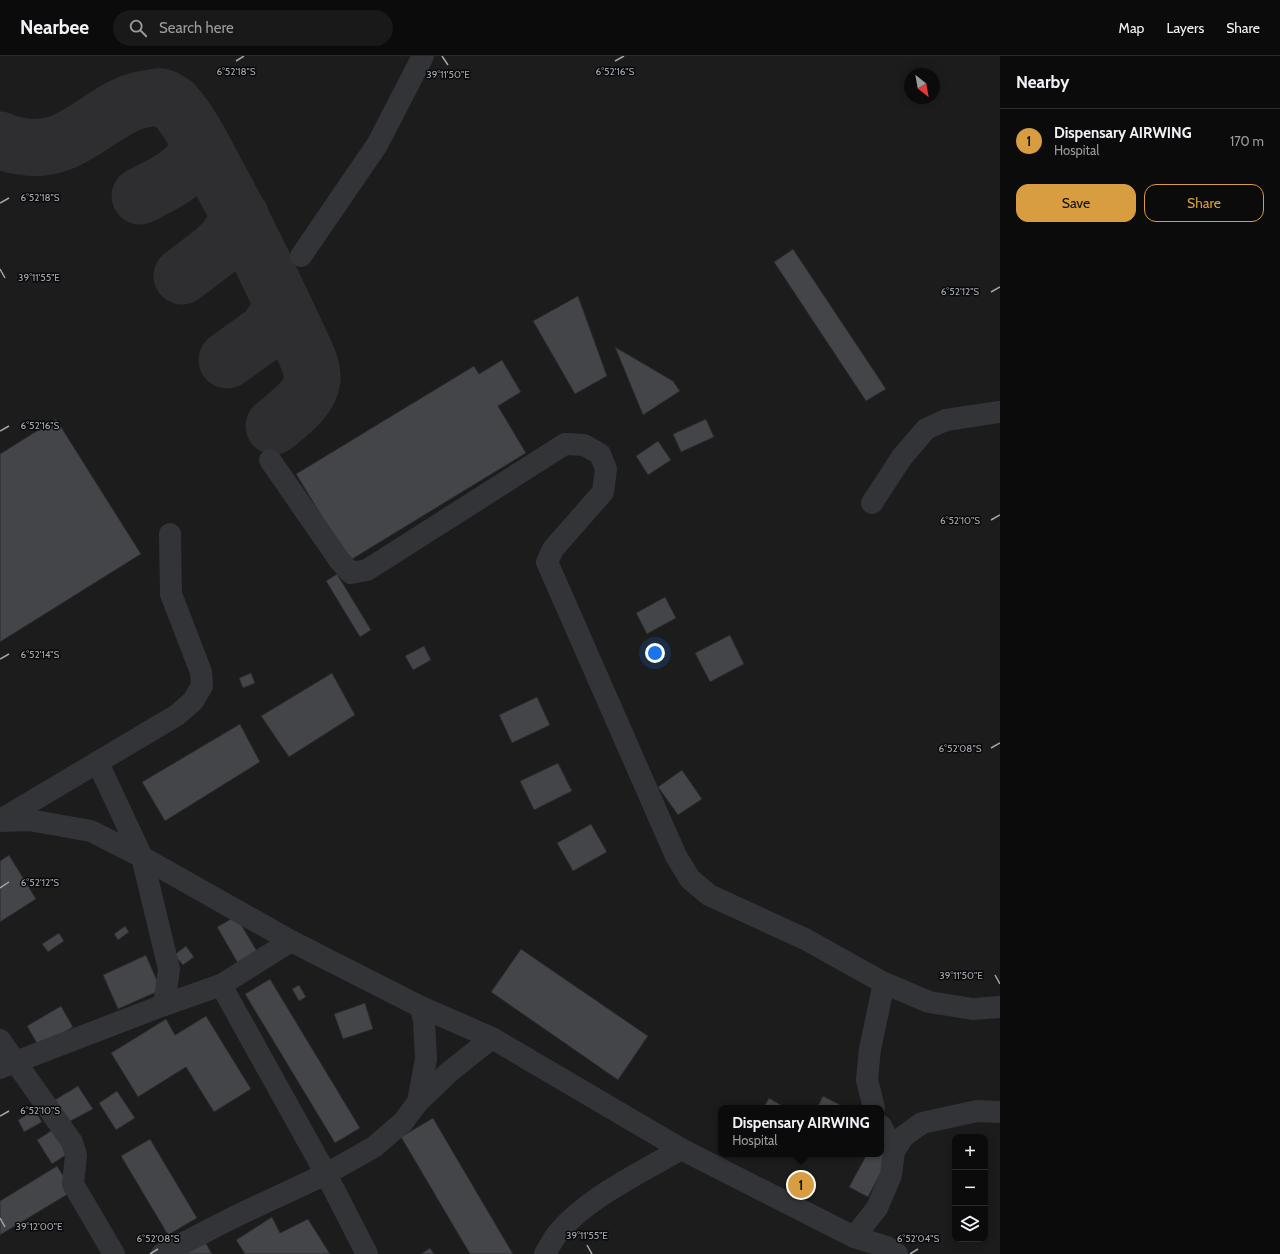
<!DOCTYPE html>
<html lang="en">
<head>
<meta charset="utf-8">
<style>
	body { margin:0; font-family:Cabin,sans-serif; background:#19191a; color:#f1f3f6 }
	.controls { position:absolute; right:12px; bottom:12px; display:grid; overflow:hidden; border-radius:8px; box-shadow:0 2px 10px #0003 }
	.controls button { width:36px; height:36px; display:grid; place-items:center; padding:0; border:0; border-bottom:1px solid #2b2b2d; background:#0b0b0c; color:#f1f3f6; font:20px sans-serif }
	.compass { position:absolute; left:904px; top:12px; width:36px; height:36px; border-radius:50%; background:#0b0b0c; box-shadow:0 2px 10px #0003; rotate:149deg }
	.you { position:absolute; left:655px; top:597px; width:14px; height:14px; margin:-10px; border:3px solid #fff; border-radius:50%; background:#1a73e8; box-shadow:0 0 0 6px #1a73e833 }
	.badge { display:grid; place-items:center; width:26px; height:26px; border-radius:50%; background:#d89d40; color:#111; font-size:13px; font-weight:700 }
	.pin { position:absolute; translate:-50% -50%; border:2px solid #fff; box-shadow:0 1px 4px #0006 }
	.popup { position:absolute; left:718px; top:1049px; width:166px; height:52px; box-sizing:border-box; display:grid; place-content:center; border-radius:8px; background:#0b0b0c; filter:drop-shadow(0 1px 3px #0005); font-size:13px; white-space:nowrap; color:#9a9b9d }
	.popup b { font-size:15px; color:#f1f3f6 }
	.popup::after { content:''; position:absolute; left:50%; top:100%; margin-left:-8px; border:8px solid transparent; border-top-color:#0b0b0c }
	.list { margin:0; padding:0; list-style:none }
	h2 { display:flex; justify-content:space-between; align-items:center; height:52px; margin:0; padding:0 16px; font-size:17px }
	h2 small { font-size:13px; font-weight:400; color:#9a9b9d }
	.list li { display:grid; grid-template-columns:26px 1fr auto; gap:12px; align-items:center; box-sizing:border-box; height:64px; padding:0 16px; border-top:1px solid #2b2b2d }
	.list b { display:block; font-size:15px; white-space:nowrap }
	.list p { margin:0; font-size:13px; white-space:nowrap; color:#9a9b9d }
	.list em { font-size:13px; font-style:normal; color:#9a9b9d }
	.actions { display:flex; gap:8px; padding:12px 16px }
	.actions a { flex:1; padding:9px 0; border:1px solid #d89d40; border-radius:12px; text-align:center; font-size:14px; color:#d89d40 }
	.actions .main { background:#d89d40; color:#111 }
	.icon { flex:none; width:22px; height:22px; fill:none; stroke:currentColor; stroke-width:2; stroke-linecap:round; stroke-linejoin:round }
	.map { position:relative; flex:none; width:1000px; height:1198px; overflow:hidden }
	header { display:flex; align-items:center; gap:24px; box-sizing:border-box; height:56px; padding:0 20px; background:#0b0b0c; border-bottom:1px solid #2b2b2d }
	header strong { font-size:19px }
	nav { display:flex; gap:22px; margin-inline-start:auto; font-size:14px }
	.search { width:280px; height:36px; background:#19191a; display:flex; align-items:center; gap:10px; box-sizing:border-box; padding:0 14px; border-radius:22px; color:#9a9b9d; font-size:15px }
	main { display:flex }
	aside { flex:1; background:#0b0b0c }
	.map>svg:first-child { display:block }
	.built { fill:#1c1c1d; fill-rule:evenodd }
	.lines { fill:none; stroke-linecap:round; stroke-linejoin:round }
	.taxiway { stroke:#2e2e31; stroke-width:57 }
	.building { fill:#434548; stroke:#2a2a2c }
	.minor { stroke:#333437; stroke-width:22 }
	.ticks { fill:none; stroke:#a2a7af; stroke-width:1.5 }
	.ticks-label { font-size:10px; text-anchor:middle; fill:#a2a7af; stroke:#0a0a0b; stroke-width:3; stroke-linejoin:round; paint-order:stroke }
</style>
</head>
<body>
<header>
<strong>Nearbee</strong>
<div class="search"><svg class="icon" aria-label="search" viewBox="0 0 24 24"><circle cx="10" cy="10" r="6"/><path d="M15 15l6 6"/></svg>Search here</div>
<nav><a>Map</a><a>Layers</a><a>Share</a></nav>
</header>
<main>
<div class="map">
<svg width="1000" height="1198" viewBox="0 0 1000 1198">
	<rect width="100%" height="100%" fill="#0f0f10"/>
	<path class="built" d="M0,0h1000v1198h-1000zM910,18h24v24h-24zM721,1052h160v46h-160zM955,1081h30v102h-30z"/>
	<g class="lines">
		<g class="taxiway">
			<path d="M0,84c6,3 13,5 20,6 55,12 84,-45 132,-48 3,-1 7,-2 9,-1 4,1 11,5 13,7 18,20 30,46 43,70 32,58 60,118 88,178 4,9 8,18 7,28 -2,19 -25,35 -38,46"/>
			<path d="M140,140c19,-10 42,-19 54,-38 3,-4 5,-9 7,-14"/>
			<path d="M182,220l33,-25 10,-10 16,-24"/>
			<path d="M227,304l39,-28 18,-25"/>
		</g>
	</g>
	<g class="building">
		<path d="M793,193l93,140 -20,12 -92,-139z"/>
		<path d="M578,240l29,80 -32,18 -42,-73z"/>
		<path d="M615,291l58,34 7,10 -37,24z"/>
		<path d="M502,304l19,32 -23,14 28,47 -177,108 -53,-87 178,-108 5,8z"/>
		<path d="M56,363l85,135 -141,88v-188z"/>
		<path d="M706,363l8,18 -33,15 -8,-18z"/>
		<path d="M658,385l13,19 -23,15 -12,-19z"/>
		<path d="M337,518l34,56 -11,7 -34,-56z"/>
		<path d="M665,541l11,21 -29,16 -11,-21z"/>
		<path d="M730,579l14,29 -34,18 -15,-29z"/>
		<path d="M424,590l7,14 -18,10 -8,-14z"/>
		<path d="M251,617l4,10 -12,5 -4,-10z"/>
		<path d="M332,617l23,42 -66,42 -28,-41z"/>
		<path d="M537,641l13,28 -38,18 -13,-28z"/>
		<path d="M240,668l20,38 -95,59 -23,-39z"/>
		<path d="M558,707l14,28 -38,19 -14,-29z"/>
		<path d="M682,714l20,29 -24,16 -20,-28z"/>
		<path d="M591,768l16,28 -34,19 -16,-28z"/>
		<path d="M9,799l27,44 -36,23v-61z"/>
		<path d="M236,860l22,37 -19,12 -22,-38z"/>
		<path d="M125,870l4,6 -11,8 -4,-6z"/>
		<path d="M59,877l5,8 -16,11 -6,-8z"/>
		<path d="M186,890l8,11 -11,8 -9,-10z"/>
		<path d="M521,893l127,87 -30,44 -127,-88z"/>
		<path d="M146,899l15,35 -43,19 -15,-34z"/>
		<path d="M270,923l90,149 -25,15 -90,-149z"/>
		<path d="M299,929l7,12 -7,4 -7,-12z"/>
		<path d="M365,947l8,26 -30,10 -9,-25z"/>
		<path d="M61,950l12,21 -34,20 -12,-21z"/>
		<path d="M206,960l45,73 -37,23 -28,-45 -48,30 -27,-44 55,-34 9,16z"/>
		<path d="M78,1030l15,23 -26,14 -14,-22z"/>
		<path d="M117,1035l18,27 -19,12 -17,-27z"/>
		<path d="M823,1040l23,12h-29z"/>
		<path d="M769,1042l17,10h-23z"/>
		<path d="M35,1054l7,12 -18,10 -6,-12z"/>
		<path d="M433,1062l80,136h-43l-69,-117z"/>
		<path d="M57,1071l15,24 -20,13 -15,-24z"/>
		<path d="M150,1083l47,79 -29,17 -47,-79z"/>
		<path d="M881,1096l8,5 -21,40 -19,-10 18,-33h14z"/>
		<path d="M57,1110l16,25 -73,44v-34z"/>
		<path d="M272,1161l8,16 28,-14 22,35h-85l-9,-14z"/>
		<path d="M203,1182l9,16h-29z"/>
		<path d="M430,1192l4,6h-13z"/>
	</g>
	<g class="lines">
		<g class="minor">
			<path d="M301,200l76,-111 46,-89"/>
			<path d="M270,404l70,101 11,12 16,-3 198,-126 19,1 16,9 6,15 -3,23 -50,57 -6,13 129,294 14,23 19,16 96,44 79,44 45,19 44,7 27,-2"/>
			<path d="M872,447l30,-46 24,-28 20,-9 54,-8"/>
			<path d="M98,707l44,94 27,112 -5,36"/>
			<path d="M2,763l175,-104 16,-14 9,-15 -1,-14 -30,-78 -1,-60"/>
			<path d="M0,765l29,-1 62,11 51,26 149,84 130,66 71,31 189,111 173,88 33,10 10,7"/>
			<path d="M221,929l105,189 41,80"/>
			<path d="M0,984l72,102 4,13 -3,29 41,70"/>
			<path d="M0,1012l164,-63 57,-20 70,-44"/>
			<path d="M418,1046l30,-29 44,-35"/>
			<path d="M874,1052l-7,-28 3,-31 14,-66"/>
			<path d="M881,1070l13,25"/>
			<path d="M854,1181l23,-29 14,-33 3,-24 10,-15 18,-13 55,-12 23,1"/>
			<path d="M162,1198l72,-37 92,-43 48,-27 29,-25 15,-20 8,-43 -2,-38 -3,-14"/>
			<path d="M545,1198c4,-7 8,-15 13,-21 28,-35 84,-61 123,-84"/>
		</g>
	</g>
	<path class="ticks" d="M442,0l6,9M236,5l8,-5M615,5l9,-5M0,147l9,-5M0,213l5,9M991,236l9,-5M0,375l9,-5M991,464l9,-5M0,603l9,-5M991,692l9,-5M0,832l9,-6M995,919l5,9M0,1060l9,-5M0,1162l5,9M587,1189l5,9M150,1198l8,-5M910,1198l8,-5"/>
	<g class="ticks-label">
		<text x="236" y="19">6°52'18"S</text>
		<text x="615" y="19">6°52'16"S</text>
		<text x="448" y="22">39°11'50"E</text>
		<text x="40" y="145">6°52'18"S</text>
		<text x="39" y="225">39°11'55"E</text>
		<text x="960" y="239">6°52'12"S</text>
		<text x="40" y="373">6°52'16"S</text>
		<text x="960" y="468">6°52'10"S</text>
		<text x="40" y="602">6°52'14"S</text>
		<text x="960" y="696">6°52'08"S</text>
		<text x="40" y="830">6°52'12"S</text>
		<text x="961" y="923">39°11'50"E</text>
		<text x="40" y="1058">6°52'10"S</text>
		<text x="39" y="1174">39°12'00"E</text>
		<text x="587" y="1183">39°11'55"E</text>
		<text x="158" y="1186">6°52'08"S</text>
		<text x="918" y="1186">6°52'04"S</text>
	</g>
</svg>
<div class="controls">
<button>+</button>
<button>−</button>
<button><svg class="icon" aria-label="layers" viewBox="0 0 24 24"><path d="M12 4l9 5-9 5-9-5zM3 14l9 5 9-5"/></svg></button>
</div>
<svg class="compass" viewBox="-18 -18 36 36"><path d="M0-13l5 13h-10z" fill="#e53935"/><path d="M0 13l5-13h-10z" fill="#9a9b9d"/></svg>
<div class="you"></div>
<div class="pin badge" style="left:801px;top:1129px">1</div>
<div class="popup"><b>Dispensary AIRWING</b>Hospital</div>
</div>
<aside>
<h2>Nearby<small></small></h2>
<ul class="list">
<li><span class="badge">1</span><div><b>Dispensary AIRWING</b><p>Hospital</p></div><em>170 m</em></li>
</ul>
<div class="actions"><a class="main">Save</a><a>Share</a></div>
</aside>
</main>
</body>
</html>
